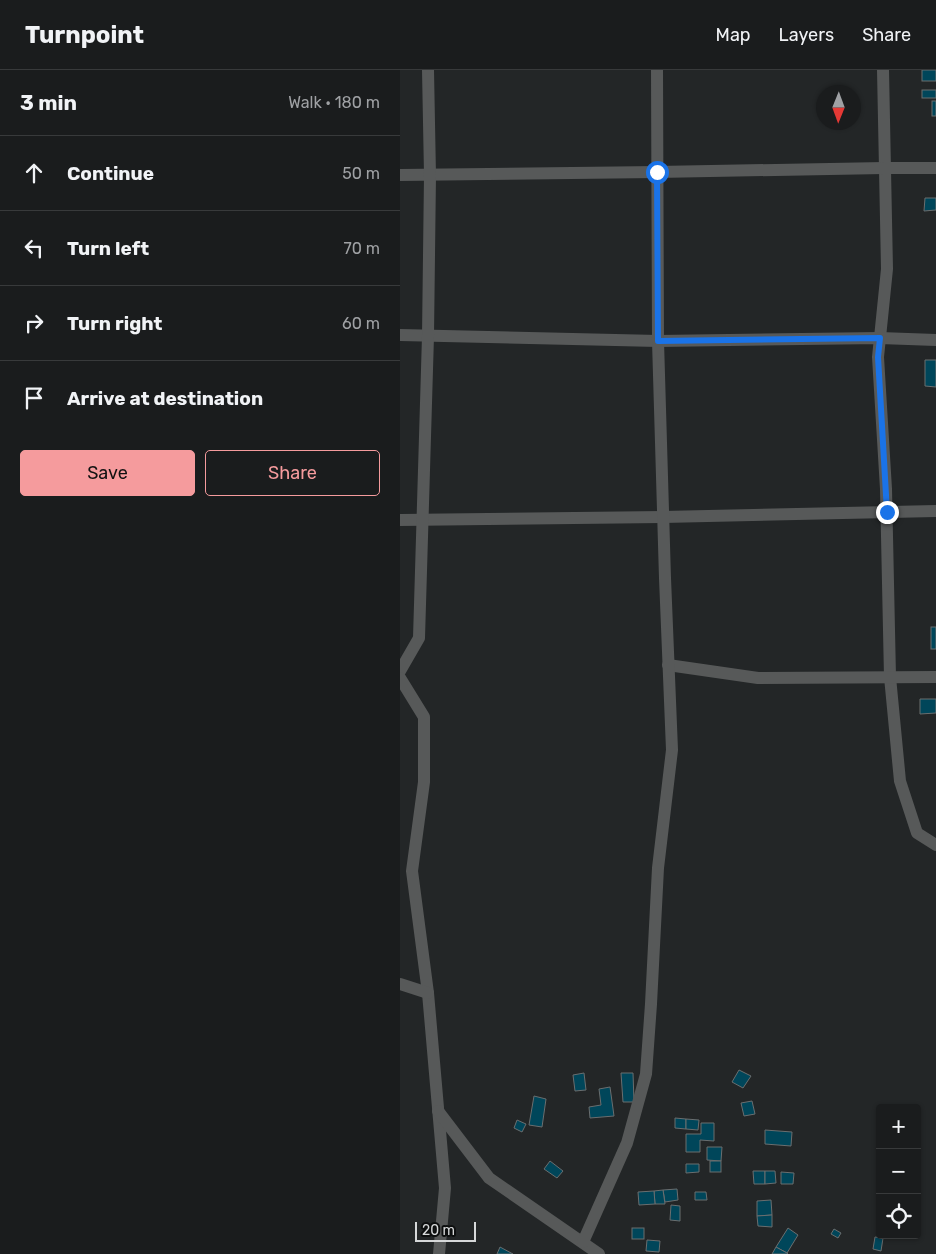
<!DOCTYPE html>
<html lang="en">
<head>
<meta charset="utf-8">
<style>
	body { margin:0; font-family:Rubik,sans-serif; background:#27292a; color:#f1f3f6 }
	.controls { position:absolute; right:15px; bottom:15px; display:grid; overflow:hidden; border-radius:5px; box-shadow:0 1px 4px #0004 }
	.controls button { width:45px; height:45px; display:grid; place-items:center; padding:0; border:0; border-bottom:1px solid #383a3b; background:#1a1c1d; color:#f1f3f6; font:25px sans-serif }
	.compass { position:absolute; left:416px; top:15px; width:45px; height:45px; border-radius:50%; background:#1a1c1d; box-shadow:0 1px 4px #0004; rotate:181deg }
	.scale { position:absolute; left:15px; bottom:12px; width:61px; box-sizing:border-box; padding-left:5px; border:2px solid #d6d8d9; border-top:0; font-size:14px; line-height:18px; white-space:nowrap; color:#d6d8d9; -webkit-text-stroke:4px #0d0f0f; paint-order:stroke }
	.stop { position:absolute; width:15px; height:15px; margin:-11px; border:4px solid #1a73e8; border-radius:50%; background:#fff }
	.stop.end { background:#1a73e8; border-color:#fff; box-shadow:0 1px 5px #0008 }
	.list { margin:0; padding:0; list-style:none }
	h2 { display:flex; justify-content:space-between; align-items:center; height:65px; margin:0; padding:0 20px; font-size:21px }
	h2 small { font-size:16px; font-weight:400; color:#9fa1a4 }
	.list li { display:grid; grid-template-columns:32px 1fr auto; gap:15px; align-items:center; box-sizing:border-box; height:75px; padding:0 20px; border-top:1px solid #383a3b }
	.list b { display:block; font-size:19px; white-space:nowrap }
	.list em { font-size:16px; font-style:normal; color:#9fa1a4 }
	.actions { display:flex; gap:10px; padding:15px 20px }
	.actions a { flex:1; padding:11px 0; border:1px solid #f59b9d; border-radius:5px; text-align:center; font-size:18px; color:#f59b9d }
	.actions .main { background:#f59b9d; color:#111 }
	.icon { flex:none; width:28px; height:28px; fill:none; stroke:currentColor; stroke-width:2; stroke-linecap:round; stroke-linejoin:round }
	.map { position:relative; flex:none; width:536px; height:1184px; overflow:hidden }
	header { display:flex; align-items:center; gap:30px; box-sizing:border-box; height:70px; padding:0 25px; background:#1a1c1d; border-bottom:1px solid #383a3b }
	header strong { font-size:24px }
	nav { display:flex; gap:28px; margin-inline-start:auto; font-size:18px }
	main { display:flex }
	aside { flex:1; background:#1a1c1d }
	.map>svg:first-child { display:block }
	.building { fill:#00465a; stroke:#6a6e6f }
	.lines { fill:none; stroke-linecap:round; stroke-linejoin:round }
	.minor { stroke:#575959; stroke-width:12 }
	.route { stroke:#1a73e8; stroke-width:6 }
</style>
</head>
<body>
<header>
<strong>Turnpoint</strong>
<nav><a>Map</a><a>Layers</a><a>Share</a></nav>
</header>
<main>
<aside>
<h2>3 min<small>Walk · 180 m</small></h2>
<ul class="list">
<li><svg class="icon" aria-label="ahead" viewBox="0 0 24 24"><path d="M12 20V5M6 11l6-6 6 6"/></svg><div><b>Continue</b></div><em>50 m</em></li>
<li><svg class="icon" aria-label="left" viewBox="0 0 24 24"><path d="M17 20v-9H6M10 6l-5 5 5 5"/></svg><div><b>Turn left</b></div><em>70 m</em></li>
<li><svg class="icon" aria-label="right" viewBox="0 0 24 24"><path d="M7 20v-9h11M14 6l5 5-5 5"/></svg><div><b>Turn right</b></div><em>60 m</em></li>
<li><svg class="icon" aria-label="arrive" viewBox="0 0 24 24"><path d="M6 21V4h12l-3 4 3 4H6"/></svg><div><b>Arrive at destination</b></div></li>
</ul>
<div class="actions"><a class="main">Save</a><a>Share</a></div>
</aside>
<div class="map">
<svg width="536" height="1184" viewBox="0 0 536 1184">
	<rect width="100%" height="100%" fill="#232627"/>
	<g class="building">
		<rect x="522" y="0" width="14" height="11"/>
		<rect x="522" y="20" width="14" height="8"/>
		<rect x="532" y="31" width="4" height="15"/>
		<path d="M525,128h11v12l-12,1z"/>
		<path d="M525,290h11v27l-11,-1z"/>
		<rect x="531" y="557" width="5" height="22"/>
		<path d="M520,629h16v14l-16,1z"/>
		<path d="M339,1000l12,6 -8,12 -11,-6z"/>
		<path d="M184,1003l2,17 -11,1 -2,-16z"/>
		<path d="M221,1003h12l1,29h-11z"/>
		<path d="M210,1017l4,29 -24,2 -1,-11 12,-2 -2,-16z"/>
		<path d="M134,1026l12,3 -4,28 -13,-2z"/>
		<path d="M352,1031l3,13 -11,2 -3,-13z"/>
		<path d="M275,1048l11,1v10l-11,-1z"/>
		<path d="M286,1049l13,1 -1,10 -12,-1z"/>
		<path d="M117,1050l9,4 -4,8 -8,-4z"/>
		<path d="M301,1053h13v18l-14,-1v12h-14v-18h15z"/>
		<path d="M365,1060l27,2 -1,14 -26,-2z"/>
		<path d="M307,1077h15l-1,14 -14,-1z"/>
		<path d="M150,1091l13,10 -6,7 -13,-9z"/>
		<rect x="310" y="1091" width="11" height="11"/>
		<path d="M286,1094h13v8l-13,1z"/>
		<path d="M353,1101h12v13h-11z"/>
		<path d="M365,1101h10l1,12 -11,1z"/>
		<path d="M381,1102l13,1 -1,11h-12z"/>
		<path d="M277,1119l1,11 -13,2 -2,-12z"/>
		<path d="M263,1120l2,14h-10l-1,-13z"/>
		<path d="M254,1121l1,13 -16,1 -1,-13z"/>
		<path d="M295,1122h11l1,8h-12z"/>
		<path d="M371,1130l1,15 -15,1v-15z"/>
		<path d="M271,1135l9,1v15l-10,-1z"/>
		<path d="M372,1145v12l-14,-1 -1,-10z"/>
		<rect x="232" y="1158" width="12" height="11"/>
		<path d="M388,1158l10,7 -11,18 -11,-6z"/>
		<path d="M434,1159l7,4 -3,5 -7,-4z"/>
		<path d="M475,1167l8,1 -2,13 -8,-2z"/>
		<path d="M247,1170l13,1 -1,11 -13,-1z"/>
		<path d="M100,1177l13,7h-16z"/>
		<path d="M376,1177l11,6 1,1h-16z"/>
	</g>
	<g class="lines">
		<g class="minor">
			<path d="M483,0l4,199 -9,88 8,132 4,188 10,104 17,52 19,12"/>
			<path d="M0,105l257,-3 227,-4h52"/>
			<path d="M0,265l258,6 222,-3 56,2"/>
			<path d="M0,450l263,-3 273,-6"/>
			<path d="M268,595l90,13 178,-1"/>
			<path d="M0,601l19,-33 9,-302 2,-161 -2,-105"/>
			<path d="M0,608l24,39v65l-12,89 16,122 17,195 -6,66"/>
			<path d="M0,914l28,9"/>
			<path d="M38,1041l51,67 110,76"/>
			<path d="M183,1172l44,-99 19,-69 5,-70 7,-136 14,-118 -7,-172 -7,-237 -1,-271"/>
		</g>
	</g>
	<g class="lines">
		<path class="route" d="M257,102l1,169 222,-3 -2,19 9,155"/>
	</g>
</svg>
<div class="controls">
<button>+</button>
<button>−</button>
<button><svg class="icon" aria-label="locate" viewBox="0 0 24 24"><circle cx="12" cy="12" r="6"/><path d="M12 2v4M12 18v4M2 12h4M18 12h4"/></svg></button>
</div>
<svg class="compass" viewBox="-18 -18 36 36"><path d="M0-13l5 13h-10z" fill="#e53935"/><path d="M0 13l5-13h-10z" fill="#9fa1a4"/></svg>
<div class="scale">20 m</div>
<div class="stop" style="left:257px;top:102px"></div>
<div class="stop end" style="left:487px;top:442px"></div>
</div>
</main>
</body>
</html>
